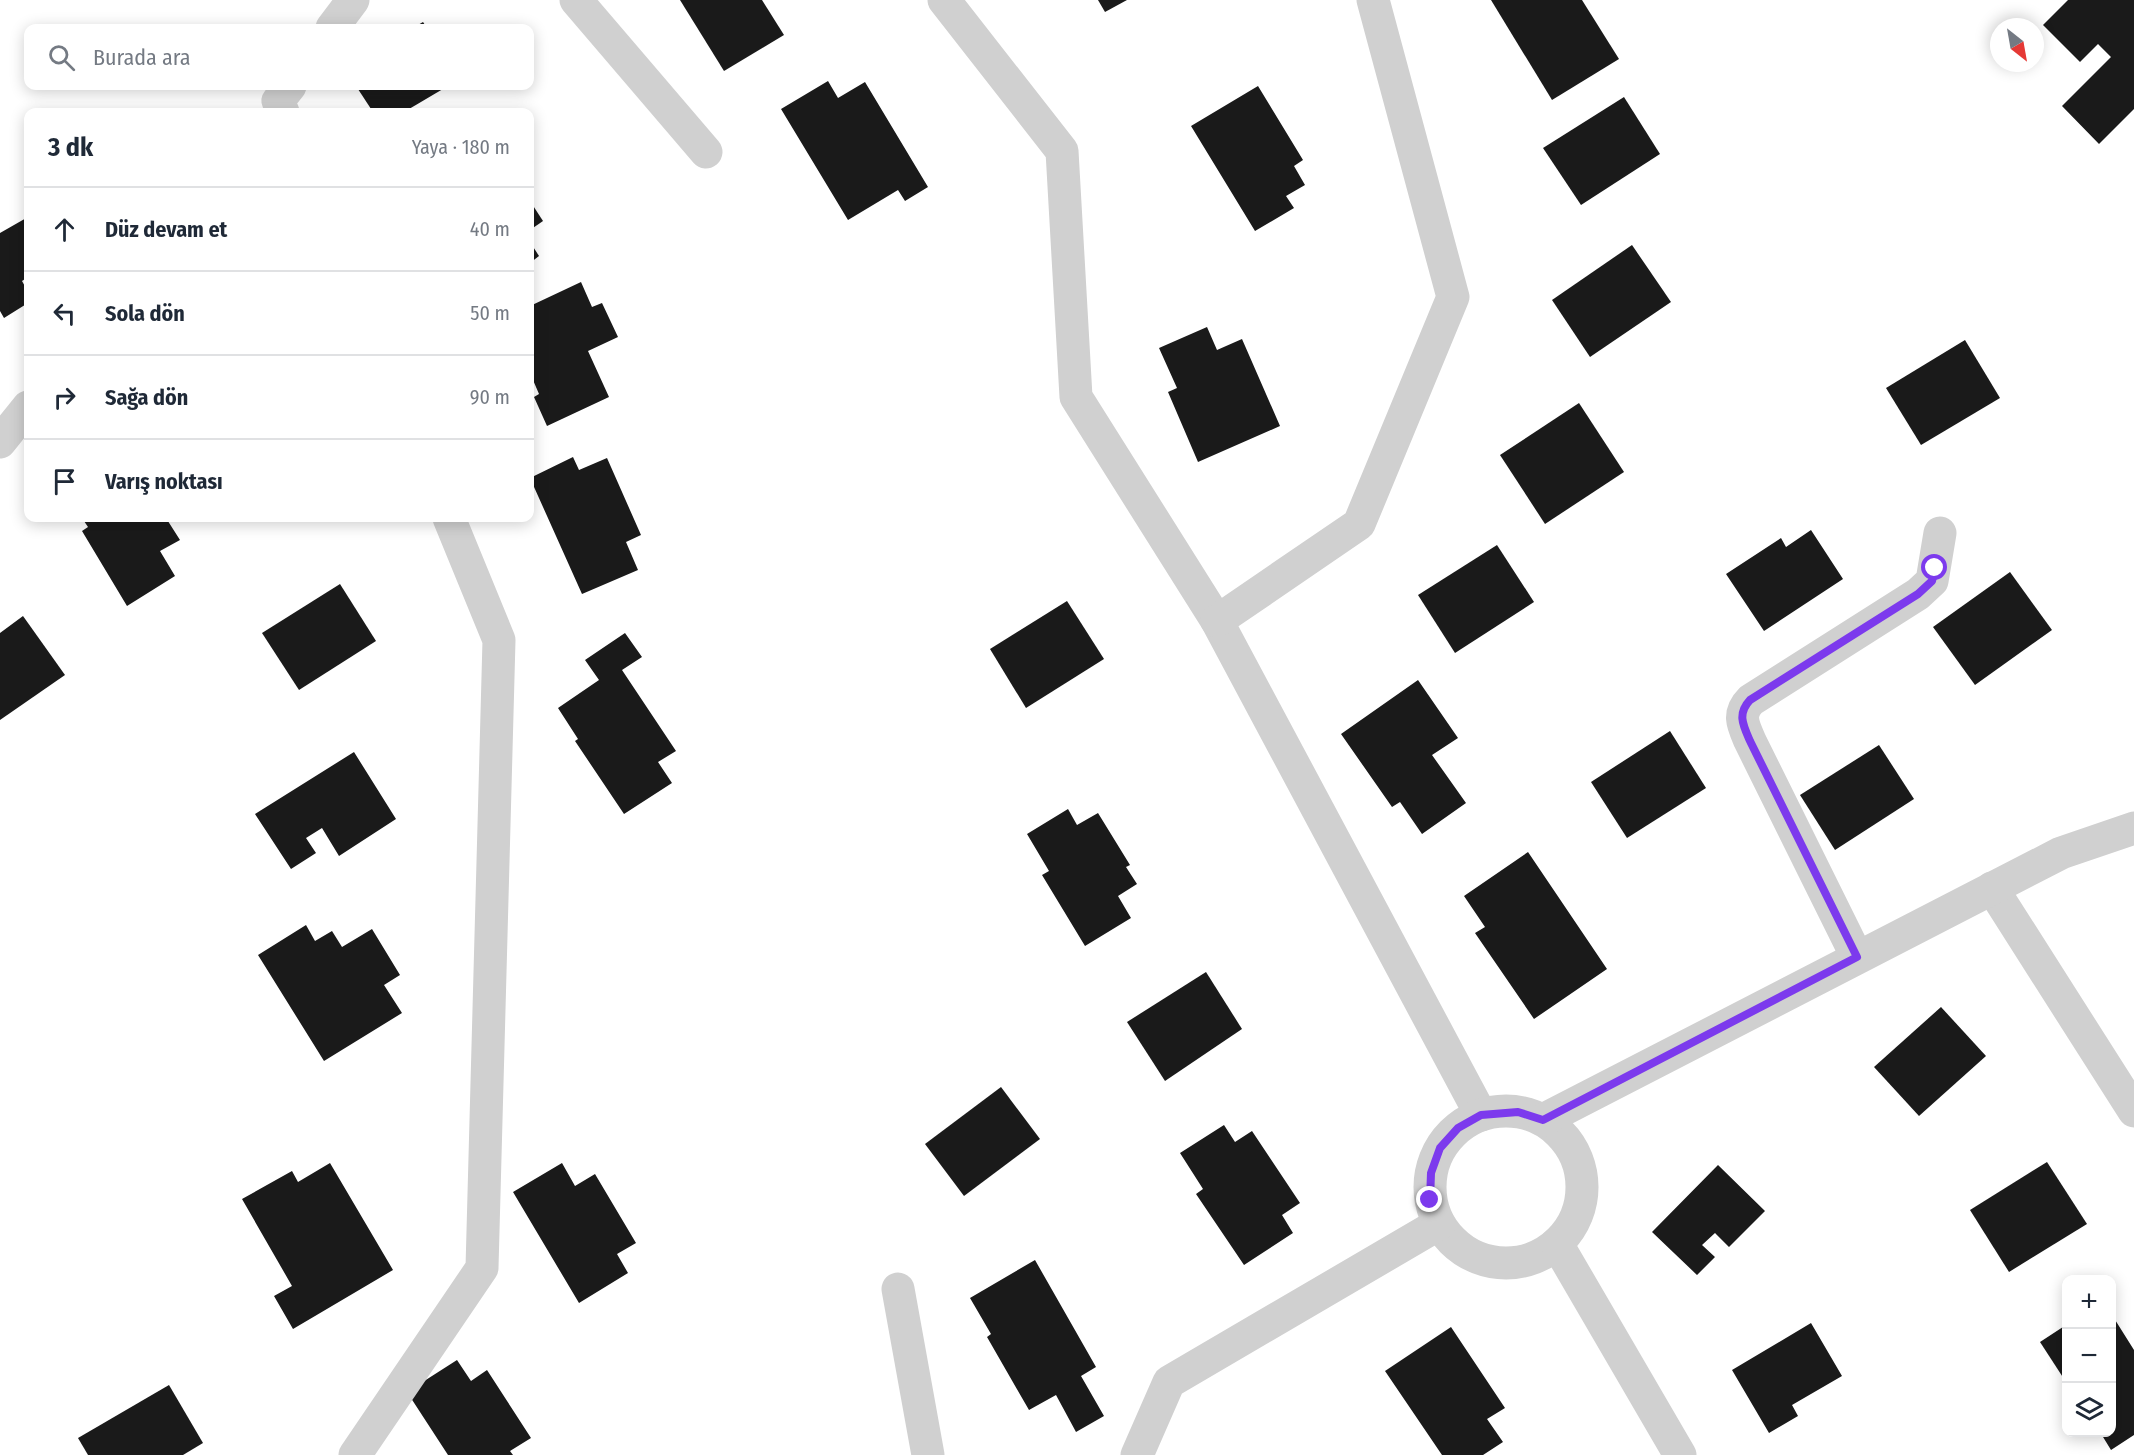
<!DOCTYPE html>
<html lang="tr">
<head>
<meta charset="utf-8">
<style>
	body { margin:0; font-family:"Fira Sans Condensed",sans-serif; background:#f2f2f3; color:#1f2937 }
	.controls { position:absolute; right:18px; bottom:18px; display:grid; overflow:hidden; border-radius:12px; box-shadow:0 3px 15px #0003 }
	.controls button { width:54px; height:54px; display:grid; place-items:center; padding:0; border:0; border-bottom:2px solid #e0e1e3; background:#fff; color:#1f2937; font:30px sans-serif }
	.compass { position:absolute; left:1990px; top:18px; width:54px; height:54px; border-radius:50%; background:#fff; box-shadow:0 3px 15px #0003; rotate:149deg }
	.stop { position:absolute; width:18px; height:18px; margin:-14px; border:4px solid #7c3aed; border-radius:50%; background:#fff }
	.stop.end { background:#7c3aed; border-color:#fff; box-shadow:0 2px 6px #0008 }
	.list { margin:0; padding:0; list-style:none }
	h2 { display:flex; justify-content:space-between; align-items:center; height:78px; margin:0; padding:0 24px; font-size:26px }
	h2 small { font-size:20px; font-weight:400; color:#747a83 }
	.list li { display:grid; grid-template-columns:39px 1fr auto; gap:18px; align-items:center; box-sizing:border-box; height:84px; padding:0 24px; border-top:2px solid #e0e1e3 }
	.list b { display:block; font-size:22px; white-space:nowrap }
	.list em { font-size:20px; font-style:normal; color:#747a83 }
	.icon { flex:none; width:33px; height:33px; fill:none; stroke:currentColor; stroke-width:2; stroke-linecap:round; stroke-linejoin:round }
	.map { position:relative; flex:none; width:2134px; height:1455px; overflow:hidden }
	.search { position:absolute; background:#fff; box-shadow:0 3px 15px #0003; left:24px; top:24px; width:510px; height:66px; display:flex; align-items:center; gap:15px; box-sizing:border-box; padding:0 21px; border-radius:12px; color:#747a83; font-size:22px }
	.panel { position:absolute; background:#fff; box-shadow:0 3px 15px #0003; left:24px; top:108px; width:510px; height:414px; border-radius:12px }
	.map>svg:first-child { display:block }
	.building { fill:#1a1a1a }
	.lines { fill:none; stroke-linecap:round; stroke-linejoin:round }
	.minor { stroke:#d0d0d0; stroke-width:33 }
	.route { stroke:#7c3aed; stroke-width:8 }
</style>
</head>
<body>
<div class="map">
<svg width="2134" height="1455" viewBox="0 0 2134 1455">
	<rect width="100%" height="100%" fill="#fff"/>
	<g class="building">
		<path d="M680,0h82l22,35 -60,36z"/>
		<path d="M1098,0h29l-22,12z"/>
		<path d="M1491,0h91l37,59 -67,41z"/>
		<path d="M2068,0h66v109l-35,35 -37,-38 49,-49 -13,-13 -18,18 -37,-37z"/>
		<path d="M423,22l4,6h-14z"/>
		<path d="M828,81l10,17 27,-16 63,105 -23,14 -7,-11 -50,30 -67,-111z"/>
		<path d="M356,86h92l-44,26h-31z"/>
		<path d="M1258,86l45,74 -9,6 11,19 -19,11 8,12 -39,23 -64,-105z"/>
		<path d="M1624,97l36,57 -79,51 -38,-57z"/>
		<path d="M530,201l13,20 -13,9z"/>
		<path d="M28,217v60l-6,4 6,11v11l-24,15 -4,-7v-78z"/>
		<path d="M530,242l9,14 -9,7z"/>
		<path d="M1632,245l39,57 -81,55 -38,-57z"/>
		<path d="M581,282l11,25 10,-4 16,34 -30,14 21,46 -62,29 -13,-29 5,-3 -9,-21v-67z"/>
		<path d="M1207,327l10,23 25,-11 38,87 -82,36 -30,-70 9,-4 -18,-40z"/>
		<path d="M1965,340l35,58 -79,47 -35,-57z"/>
		<path d="M1579,403l45,69 -79,52 -45,-69z"/>
		<path d="M573,457l6,13 28,-12 34,77 -15,7 12,28 -56,24 -52,-116z"/>
		<path d="M82,518h84l14,22 -20,11 15,25 -48,30 -45,-75 6,-4z"/>
		<path d="M1811,530l32,49 -79,52 -38,-57 55,-36 5,9z"/>
		<path d="M1497,545l37,57 -79,51 -37,-58z"/>
		<path d="M2010,572l42,58 -77,55 -42,-58z"/>
		<path d="M340,584l36,57 -77,49 -37,-57z"/>
		<path d="M1067,601l37,58 -78,49 -36,-59z"/>
		<path d="M23,616l42,59 -65,45v-87z"/>
		<path d="M625,633l17,24 -20,13 54,81 -18,11 14,21 -48,31 -49,-73 3,-2 -20,-31 41,-28 -14,-20z"/>
		<path d="M1418,680l40,58 -26,17 34,48 -44,31 -22,-32 -8,5 -51,-73z"/>
		<path d="M1670,731l36,57 -79,50 -36,-56z"/>
		<path d="M1879,745l35,54 -79,51 -35,-55z"/>
		<path d="M354,752l42,67 -57,37 -17,-28 -16,10 10,15 -25,16 -36,-55z"/>
		<path d="M1068,809l9,16 21,-12 32,52 -4,2 11,17 -19,12 13,22 -46,28 -43,-71 7,-4 -22,-37z"/>
		<path d="M1528,852l79,117 -73,50 -59,-86 10,-6 -21,-31z"/>
		<path d="M306,925l9,16 17,-10 10,16 30,-18 28,46 -16,10 18,28 -78,48 -66,-106z"/>
		<path d="M1206,972l36,57 -77,52 -38,-59z"/>
		<path d="M1941,1007l45,49 -67,60 -45,-49z"/>
		<path d="M1001,1087l39,52 -76,57 -39,-52z"/>
		<path d="M1224,1125l11,17 17,-11 48,72 -18,12 11,18 -49,32 -48,-71 7,-5 -23,-36z"/>
		<path d="M2047,1162l40,62 -78,48 -39,-62z"/>
		<path d="M330,1163l63,107 -100,59 -19,-33 18,-10 -50,-87 50,-28 6,11z"/>
		<path d="M562,1163l13,23 20,-12 41,69 -19,11 11,19 -49,30 -66,-111z"/>
		<path d="M1718,1165l47,46 -36,36 -14,-14 -13,12 13,12 -18,18 -45,-43z"/>
		<path d="M1035,1260l61,107 -15,9 23,40 -28,16 -20,-37 -27,15 -42,-73 4,-3 -21,-36z"/>
		<path d="M2112,1315l22,35v85l-23,15 -11,-18h12z"/>
		<path d="M1811,1323l31,53 -50,29 6,11 -29,17 -37,-63z"/>
		<path d="M2066,1325v57l-26,-40z"/>
		<path d="M1451,1327l54,81 -18,11 16,23 -20,13h-41l-57,-84z"/>
		<path d="M457,1360l14,21 16,-11 44,68 -21,13 3,4h-65l-41,-63z"/>
		<path d="M169,1385l34,58 -20,12h-95l-10,-17z"/>
	</g>
	<g class="lines">
		<g class="minor">
			<path d="M576,0l130,152"/>
			<path d="M944,0l118,151 14,246 141,224 264,494"/>
			<path d="M332,28l21,-28"/>
			<path d="M283,112l-5,-11 12,-15"/>
			<path d="M0,442l28,-35"/>
			<path d="M1217,621l142,-97 94,-227 -80,-297"/>
			<path d="M1992,888l142,223"/>
			<path d="M1857,957l-107,-216c-7,-16 -13,-27 1,-41l167,-106 14,-13 8,-48"/>
			<circle cx="1506" cy="1187" r="76"/>
			<path d="M1543,1120l518,-267 73,-25"/>
			<path d="M1557,1244l123,211"/>
			<path d="M898,1289l30,166"/>
			<path d="M355,1455l127,-187 17,-628 -50,-122"/>
			<path d="M1137,1455l32,-73 270,-158"/>
		</g>
	</g>
	<g class="lines">
		<path class="route" d="M1430,1200l1,-27 9,-25 18,-20 23,-13 37,-3 25,8 314,-163 -107,-216c-7,-16 -13,-27 0,-41l168,-106 14,-13 3,-13"/>
	</g>
</svg>
<div class="controls">
<button>+</button>
<button>−</button>
<button><svg class="icon" aria-label="layers" viewBox="0 0 24 24"><path d="M12 4l9 5-9 5-9-5zM3 14l9 5 9-5"/></svg></button>
</div>
<svg class="compass" viewBox="-18 -18 36 36"><path d="M0-13l5 13h-10z" fill="#e53935"/><path d="M0 13l5-13h-10z" fill="#747a83"/></svg>
<div class="stop" style="left:1935px;top:568px"></div>
<div class="stop end" style="left:1430px;top:1200px"></div>
<div class="search"><svg class="icon" aria-label="search" viewBox="0 0 24 24"><circle cx="10" cy="10" r="6"/><path d="M15 15l6 6"/></svg>Burada ara</div>
<section class="panel">
<h2>3 dk<small>Yaya · 180 m</small></h2>
<ul class="list">
<li><svg class="icon" aria-label="ahead" viewBox="0 0 24 24"><path d="M12 20V5M6 11l6-6 6 6"/></svg><div><b>Düz devam et</b></div><em>40 m</em></li>
<li><svg class="icon" aria-label="left" viewBox="0 0 24 24"><path d="M17 20v-9H6M10 6l-5 5 5 5"/></svg><div><b>Sola dön</b></div><em>50 m</em></li>
<li><svg class="icon" aria-label="right" viewBox="0 0 24 24"><path d="M7 20v-9h11M14 6l5 5-5 5"/></svg><div><b>Sağa dön</b></div><em>90 m</em></li>
<li><svg class="icon" aria-label="arrive" viewBox="0 0 24 24"><path d="M6 21V4h12l-3 4 3 4H6"/></svg><div><b>Varış noktası</b></div></li>
</ul>
</section>
</div>
</body>
</html>
